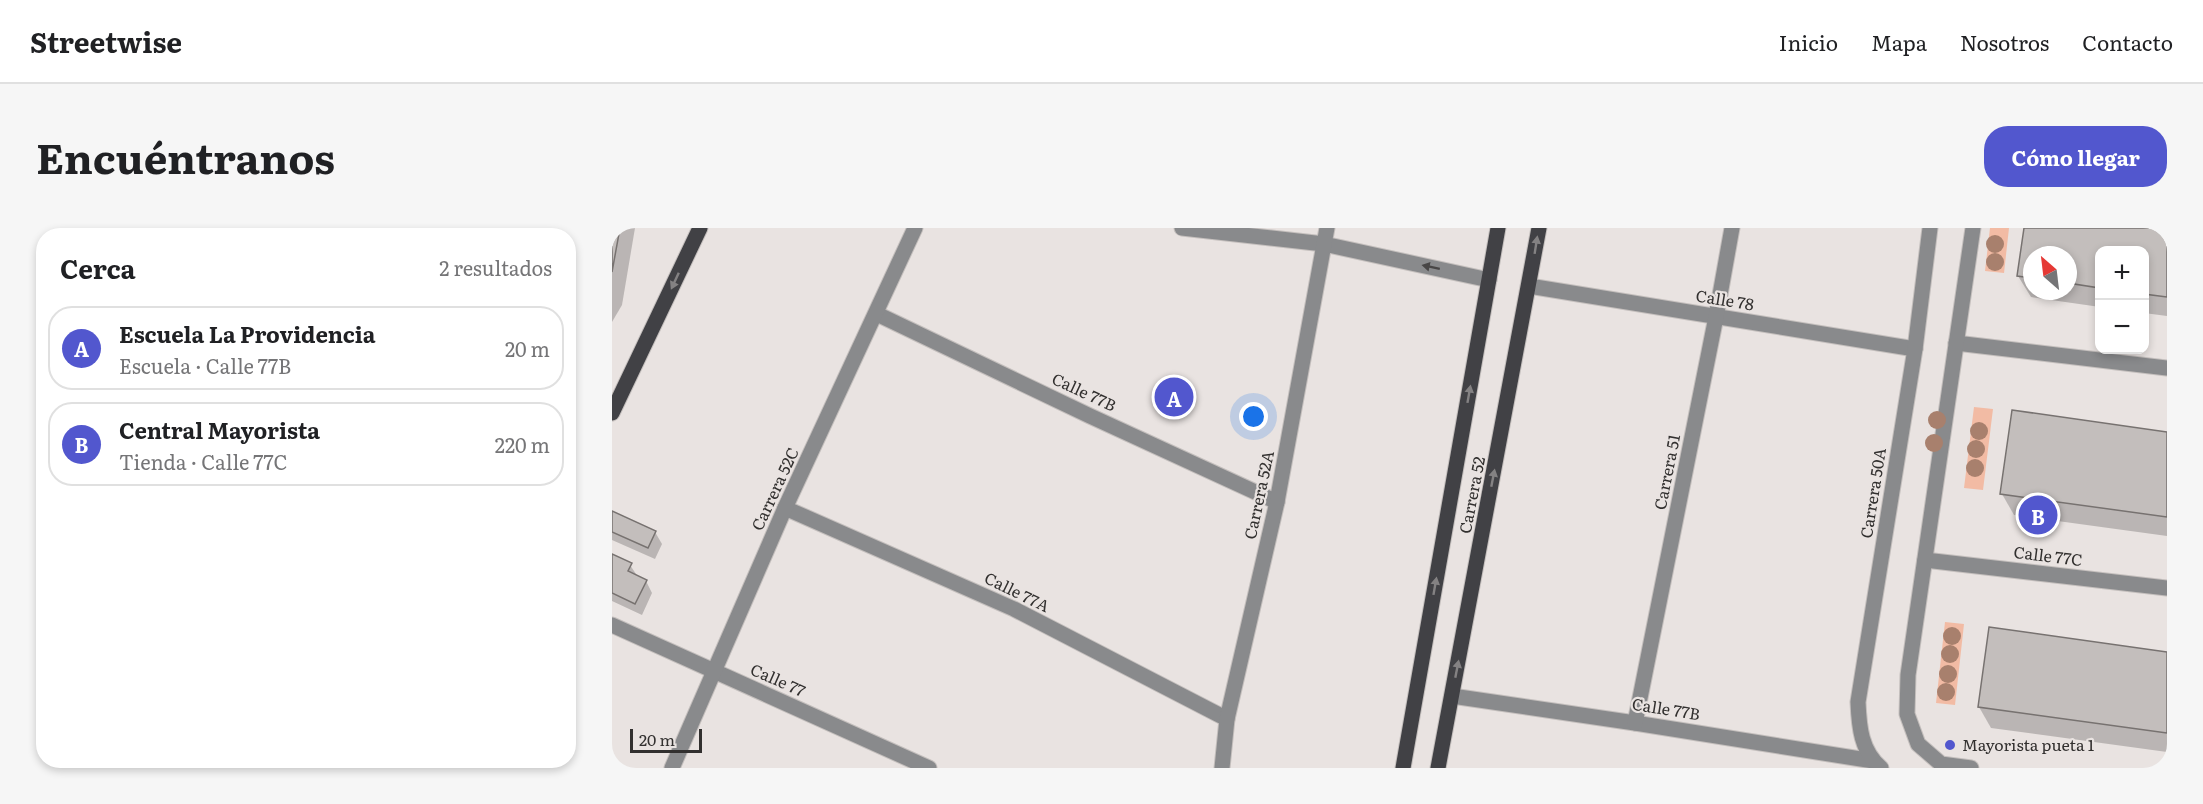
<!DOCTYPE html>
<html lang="es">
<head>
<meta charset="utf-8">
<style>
	body { margin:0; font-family:Literata,serif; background:#f6f6f6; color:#202124 }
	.controls { position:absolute; right:18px; top:18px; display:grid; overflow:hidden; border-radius:12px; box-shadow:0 3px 9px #0003 }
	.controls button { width:54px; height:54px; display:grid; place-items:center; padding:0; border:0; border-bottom:2px solid #e0e0e0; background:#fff; color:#202124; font:30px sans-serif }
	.compass { position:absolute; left:1411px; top:18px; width:54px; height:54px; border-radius:50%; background:#fff; box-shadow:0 3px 9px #0003; rotate:332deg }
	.scale { position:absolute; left:18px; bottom:15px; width:72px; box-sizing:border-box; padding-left:6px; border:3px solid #32302f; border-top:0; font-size:16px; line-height:21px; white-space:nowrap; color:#32302f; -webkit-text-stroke:4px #e9e3e1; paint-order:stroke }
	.you { position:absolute; left:642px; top:189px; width:21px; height:21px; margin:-15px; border:4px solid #fff; border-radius:50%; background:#1a73e8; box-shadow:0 0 0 9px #1a73e833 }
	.badge { display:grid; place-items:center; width:39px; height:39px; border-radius:50%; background:#5257ce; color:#fff; font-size:20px; font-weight:700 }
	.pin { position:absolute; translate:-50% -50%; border:3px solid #fff; box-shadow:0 2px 6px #0006 }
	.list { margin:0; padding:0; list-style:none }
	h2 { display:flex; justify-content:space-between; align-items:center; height:78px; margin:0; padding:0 24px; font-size:26px }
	h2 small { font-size:20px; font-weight:400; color:#757577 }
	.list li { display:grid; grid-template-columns:39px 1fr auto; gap:18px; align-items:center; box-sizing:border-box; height:84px; margin:0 12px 12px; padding:0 12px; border:2px solid #e0e0e0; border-radius:24px }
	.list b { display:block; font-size:22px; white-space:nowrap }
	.list p { margin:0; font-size:20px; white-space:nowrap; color:#757577 }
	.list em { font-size:20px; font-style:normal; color:#757577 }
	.map { position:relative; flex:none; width:1555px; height:540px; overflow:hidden; border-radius:24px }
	header { display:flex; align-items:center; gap:36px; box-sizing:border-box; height:84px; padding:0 30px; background:#fff; border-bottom:2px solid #e0e0e0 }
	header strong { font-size:28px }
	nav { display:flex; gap:33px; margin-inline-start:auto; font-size:21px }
	.intro { display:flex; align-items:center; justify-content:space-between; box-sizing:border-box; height:144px; padding:0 36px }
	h1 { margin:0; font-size:42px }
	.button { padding:15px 27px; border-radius:24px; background:#5257ce; color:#fff; font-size:21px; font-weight:700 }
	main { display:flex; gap:36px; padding:0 36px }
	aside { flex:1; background:#fff; border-radius:24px; box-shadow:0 3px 9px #0003 }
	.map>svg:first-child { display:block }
	.green { fill:#f2bba4 }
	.shadow { fill:#0003; fill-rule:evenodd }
	.building { fill:#c3bebc; stroke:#777270; stroke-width:1.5 }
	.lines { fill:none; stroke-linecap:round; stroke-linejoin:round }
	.minor-casing { stroke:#c4bfbd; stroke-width:17 }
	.major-casing { stroke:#c4bfbd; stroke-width:17 }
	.minor { stroke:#898a8c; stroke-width:15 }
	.major { stroke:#414145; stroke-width:15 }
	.tree { fill:#a8806d }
	.oneway { fill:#848283 }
	.oneway2 { fill:#484646 }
	.poi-dot { fill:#5257ce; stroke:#e9e3e1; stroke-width:2 }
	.labels { text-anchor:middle; stroke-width:4.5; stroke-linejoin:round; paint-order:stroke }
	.street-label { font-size:16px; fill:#32302f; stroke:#e9e3e1 }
	.poi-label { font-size:16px; fill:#32302f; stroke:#e9e3e1; text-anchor:start }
</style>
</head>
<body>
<header>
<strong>Streetwise</strong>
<nav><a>Inicio</a><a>Mapa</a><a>Nosotros</a><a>Contacto</a></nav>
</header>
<div class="intro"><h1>Encuéntranos</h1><a class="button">Cómo llegar</a></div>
<main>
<aside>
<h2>Cerca<small>2 resultados</small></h2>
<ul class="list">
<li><span class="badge">A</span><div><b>Escuela La Providencia</b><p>Escuela · Calle 77B</p></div><em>20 m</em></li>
<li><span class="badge">B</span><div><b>Central Mayorista</b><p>Tienda · Calle 77C</p></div><em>220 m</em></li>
</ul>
</aside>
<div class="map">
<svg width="1555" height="540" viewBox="0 0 1555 540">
	<rect width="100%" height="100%" fill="#e9e3e1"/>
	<g class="green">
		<path d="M1378,0h19l-5,45 -19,-2z"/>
		<path d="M1362,179l19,2 -10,81 -19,-2z"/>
		<path d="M1333,394l19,2 -9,81 -19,-2z"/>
	</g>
	<g class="shadow">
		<path d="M0,0h23l-13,77 -10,17z"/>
		<path d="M1413,0h142v88l-23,-3v-63h-44v57l-69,-10 -13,-21zM1420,27h36v36h-36z"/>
		<path d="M1555,206v102l-153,-21 -12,-21z"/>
		<path d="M0,285l43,19 7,12 -7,15 -43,-19z"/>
		<path d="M0,329l18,8 8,12 8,4 6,12 -10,22 -30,-14z"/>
		<path d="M1555,425v99l-176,-24 -12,-21z"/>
	</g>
	<g class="building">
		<path d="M0,0h8l-8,44z"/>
		<path d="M1412,0h143v69l-23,-3v-44h-44v38l-32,-5v-28h-36v23l-15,-2z"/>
		<path d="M1400,182l155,22v85l-167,-23z"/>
		<path d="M0,283l44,20 -8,17 -36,-16z"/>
		<path d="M0,326l20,9 -4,8 19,9 -12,24 -23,-11z"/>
		<path d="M1377,399l178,25v81l-189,-26z"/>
	</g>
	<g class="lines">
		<g class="minor-casing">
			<g id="minor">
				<path d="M570,0l142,16 165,36"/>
				<path d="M917,58l386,63"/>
				<path d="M265,86l213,102 187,86"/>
				<path d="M1344,115l211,25"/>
				<path d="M173,280l229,101 213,110"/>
				<path d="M1313,332l242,28"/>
				<path d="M0,397l317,143"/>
				<path d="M840,468l183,27 238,38"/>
				<path d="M1023,495l81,-406 16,-89"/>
				<path d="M60,540l113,-260 130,-280"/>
				<path d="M610,540l5,-49 50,-217 50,-274"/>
				<path d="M1269,540c-20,-17 -22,-41 -23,-66l57,-353 15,-121"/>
				<path d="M1359,540l-30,-4 -23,-20 -11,-30 1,-39 65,-447"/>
			</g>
		</g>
		<g class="major-casing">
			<g id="major">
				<path d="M0,185l88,-185"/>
				<path d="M791,540l95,-540"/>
				<path d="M826,540l101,-540"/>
			</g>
		</g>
		<use href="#minor" class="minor"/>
		<use href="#major" class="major"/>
	</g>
	<g class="tree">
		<circle cx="1383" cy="16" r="9"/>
		<circle cx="1383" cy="34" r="9"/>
		<circle cx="1325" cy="192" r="9"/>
		<circle cx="1367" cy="203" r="9"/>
		<circle cx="1322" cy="215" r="9"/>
		<circle cx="1364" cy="221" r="9"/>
		<circle cx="1363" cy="240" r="9"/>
		<circle cx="1340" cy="408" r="9"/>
		<circle cx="1338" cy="426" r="9"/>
		<circle cx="1336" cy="446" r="9"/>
		<circle cx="1334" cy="464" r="9"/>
	</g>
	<defs><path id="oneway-solid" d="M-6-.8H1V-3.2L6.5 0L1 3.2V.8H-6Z" transform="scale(1.5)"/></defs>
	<g class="oneway">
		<use href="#oneway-solid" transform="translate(924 17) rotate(-81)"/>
		<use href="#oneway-solid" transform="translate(63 53) rotate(115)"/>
		<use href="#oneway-solid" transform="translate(857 166) rotate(-80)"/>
		<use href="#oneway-solid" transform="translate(881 250) rotate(-79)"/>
		<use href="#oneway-solid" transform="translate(823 358) rotate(-80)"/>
		<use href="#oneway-solid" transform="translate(845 441) rotate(-79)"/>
	</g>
	<use class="oneway2" href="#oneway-solid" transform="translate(819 39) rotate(-168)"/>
	<circle class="poi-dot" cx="1338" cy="517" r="6"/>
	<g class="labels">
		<g class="street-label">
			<text transform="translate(1113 72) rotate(9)" y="6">Calle 78</text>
			<text transform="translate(472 164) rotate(25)" y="6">Calle 77B</text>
			<text transform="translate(1055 244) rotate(-79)" y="6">Carrera 51</text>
			<text transform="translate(163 261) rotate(-65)" y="6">Carrera 52C</text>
			<text transform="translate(1261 265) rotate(-81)" y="6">Carrera 50A</text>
			<text transform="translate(647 267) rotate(-78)" y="6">Carrera 52A</text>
			<text transform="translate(860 267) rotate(-79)" y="6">Carrera 52</text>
			<text transform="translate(1436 328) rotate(7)" y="6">Calle 77C</text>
			<text transform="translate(405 364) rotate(26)" y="6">Calle 77A</text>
			<text transform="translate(166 452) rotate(24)" y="6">Calle 77</text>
			<text transform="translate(1054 481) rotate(9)" y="6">Calle 77B</text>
		</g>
		<g class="poi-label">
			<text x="1350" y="523">Mayorista pueta 1</text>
		</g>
	</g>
</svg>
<div class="controls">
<button>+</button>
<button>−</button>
</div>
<svg class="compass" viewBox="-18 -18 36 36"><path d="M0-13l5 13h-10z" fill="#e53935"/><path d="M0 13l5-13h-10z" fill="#757577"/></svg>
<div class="scale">20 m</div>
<div class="you"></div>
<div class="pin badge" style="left:562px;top:169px">A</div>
<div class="pin badge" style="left:1426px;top:287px">B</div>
</div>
</main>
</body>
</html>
